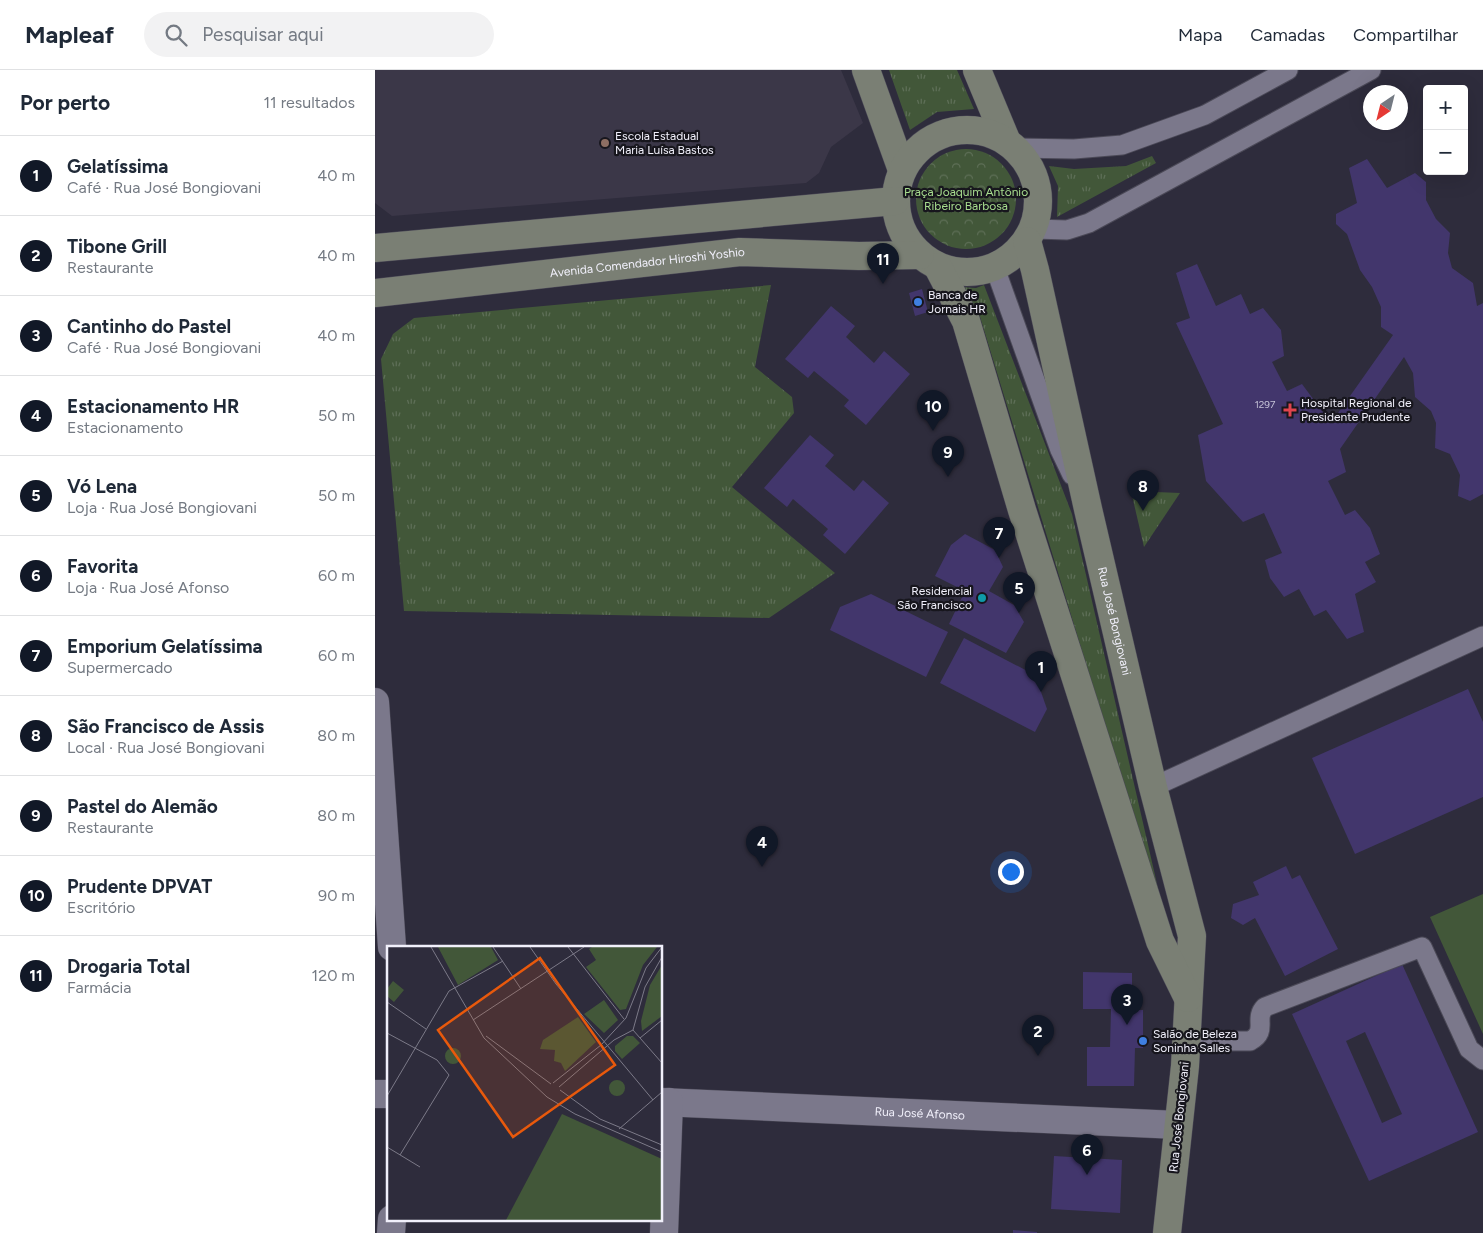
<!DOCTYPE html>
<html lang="pt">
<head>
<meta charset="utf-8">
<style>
	body { margin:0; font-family:Figtree,sans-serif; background:#f2f2f3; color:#1f2937 }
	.controls { position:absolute; right:15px; top:15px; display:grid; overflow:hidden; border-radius:5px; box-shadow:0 5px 20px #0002 }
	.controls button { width:45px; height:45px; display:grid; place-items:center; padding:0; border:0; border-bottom:1px solid #e0e1e3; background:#fff; color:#1f2937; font:25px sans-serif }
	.compass { position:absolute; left:988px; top:15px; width:45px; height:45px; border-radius:50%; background:#fff; box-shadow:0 5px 20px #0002; rotate:215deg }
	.you { position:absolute; left:635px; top:801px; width:18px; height:18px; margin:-12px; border:4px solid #fff; border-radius:50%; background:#1a73e8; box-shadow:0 0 0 8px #1a73e833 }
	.badge { display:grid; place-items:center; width:32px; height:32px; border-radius:50%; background:#111827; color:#fff; font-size:16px; font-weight:700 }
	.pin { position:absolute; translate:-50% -41px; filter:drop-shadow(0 1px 2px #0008) }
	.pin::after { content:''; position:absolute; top:26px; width:18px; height:15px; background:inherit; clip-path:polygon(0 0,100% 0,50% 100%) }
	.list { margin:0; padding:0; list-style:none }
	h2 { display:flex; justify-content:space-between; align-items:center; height:65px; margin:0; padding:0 20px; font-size:21px }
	h2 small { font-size:16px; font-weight:400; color:#747a83 }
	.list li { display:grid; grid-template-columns:32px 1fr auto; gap:15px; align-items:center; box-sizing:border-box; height:80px; padding:0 20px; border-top:1px solid #e0e1e3 }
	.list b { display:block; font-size:19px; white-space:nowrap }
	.list p { margin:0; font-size:16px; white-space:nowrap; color:#747a83 }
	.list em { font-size:16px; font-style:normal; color:#747a83 }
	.icon { flex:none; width:28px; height:28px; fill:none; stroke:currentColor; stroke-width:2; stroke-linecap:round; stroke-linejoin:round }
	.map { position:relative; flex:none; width:1108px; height:1163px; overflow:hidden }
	header { display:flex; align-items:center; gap:30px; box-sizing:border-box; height:70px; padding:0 25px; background:#fff; border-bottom:1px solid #e0e1e3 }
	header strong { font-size:24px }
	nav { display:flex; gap:28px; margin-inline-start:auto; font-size:18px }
	.search { width:350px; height:45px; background:#f2f2f3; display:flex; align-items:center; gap:12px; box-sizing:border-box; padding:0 18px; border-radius:28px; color:#747a83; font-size:19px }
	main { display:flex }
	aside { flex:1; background:#fff }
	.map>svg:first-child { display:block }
	.education { fill:#3b3748 }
	.grass { fill:url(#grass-tufts) }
	.park { fill:url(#park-crowns) }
	.garden { fill:#425739 }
	.building { fill:#42366c; fill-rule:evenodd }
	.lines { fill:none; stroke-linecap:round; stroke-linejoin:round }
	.lane-casing { stroke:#4b4957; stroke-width:21 }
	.street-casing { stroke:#4b4957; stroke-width:29 }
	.secondary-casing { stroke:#4b4957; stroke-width:29 }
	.lane { stroke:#7b788b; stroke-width:19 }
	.street { stroke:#7b788b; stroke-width:28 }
	.secondary { stroke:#7a7f74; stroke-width:28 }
	.education-dot { fill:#8d6e63; stroke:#17161d; stroke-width:2 }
	.shop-dot { fill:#3f7fe0; stroke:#17161d; stroke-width:2 }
	.health-dot { fill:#e0444e; stroke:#17161d; stroke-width:2 }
	.culture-dot { fill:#0f9aa8; stroke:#17161d; stroke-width:2 }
	.labels { text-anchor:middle; stroke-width:4.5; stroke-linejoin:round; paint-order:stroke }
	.number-label { font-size:10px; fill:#c5c2d7 }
	.poi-label { font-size:12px; fill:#f1f0fb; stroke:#17161d; text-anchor:start }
	.park-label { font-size:12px; fill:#a8de8f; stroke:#17161d }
	.street-label { font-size:12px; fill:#f1f0fb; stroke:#17161d }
	.inset-road { fill:none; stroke:#7c7a88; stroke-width:1 }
	.view { fill:#e8590c; fill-opacity:0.15; stroke:#e8590c; stroke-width:2.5 }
	.inset-edge { fill:none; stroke:#f1f0fb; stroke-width:2.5 }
</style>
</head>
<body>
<header>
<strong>Mapleaf</strong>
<div class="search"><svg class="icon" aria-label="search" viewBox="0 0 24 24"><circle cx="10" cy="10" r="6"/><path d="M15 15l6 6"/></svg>Pesquisar aqui</div>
<nav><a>Mapa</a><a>Camadas</a><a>Compartilhar</a></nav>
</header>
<main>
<aside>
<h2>Por perto<small>11 resultados</small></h2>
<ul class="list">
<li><span class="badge">1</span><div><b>Gelatíssima</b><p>Café · Rua José Bongiovani</p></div><em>40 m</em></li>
<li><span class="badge">2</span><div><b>Tibone Grill</b><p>Restaurante</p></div><em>40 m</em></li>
<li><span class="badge">3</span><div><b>Cantinho do Pastel</b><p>Café · Rua José Bongiovani</p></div><em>40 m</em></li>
<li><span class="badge">4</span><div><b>Estacionamento HR</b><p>Estacionamento</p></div><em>50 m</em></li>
<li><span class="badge">5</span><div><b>Vó Lena</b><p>Loja · Rua José Bongiovani</p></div><em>50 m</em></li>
<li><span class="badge">6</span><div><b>Favorita</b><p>Loja · Rua José Afonso</p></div><em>60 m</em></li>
<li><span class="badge">7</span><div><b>Emporium Gelatíssima</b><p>Supermercado</p></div><em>60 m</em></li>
<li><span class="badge">8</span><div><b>São Francisco de Assis</b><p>Local · Rua José Bongiovani</p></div><em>80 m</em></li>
<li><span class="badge">9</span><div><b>Pastel do Alemão</b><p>Restaurante</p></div><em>80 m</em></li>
<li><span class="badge">10</span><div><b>Prudente DPVAT</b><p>Escritório</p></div><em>90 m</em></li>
<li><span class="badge">11</span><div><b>Drogaria Total</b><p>Farmácia</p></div><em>120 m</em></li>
</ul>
</aside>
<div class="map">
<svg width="1108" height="1163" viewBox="0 0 1108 1163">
	<defs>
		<pattern id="grass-tufts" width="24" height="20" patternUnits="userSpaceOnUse" patternTransform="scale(1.25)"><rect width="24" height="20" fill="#425739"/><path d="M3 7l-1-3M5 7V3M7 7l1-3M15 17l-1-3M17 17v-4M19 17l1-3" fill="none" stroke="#5e6f57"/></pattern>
		<pattern id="park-crowns" width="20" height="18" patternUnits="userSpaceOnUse" patternTransform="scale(1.25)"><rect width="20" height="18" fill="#425739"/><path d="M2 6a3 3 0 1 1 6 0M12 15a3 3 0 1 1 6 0" fill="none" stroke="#5e6f57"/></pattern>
	</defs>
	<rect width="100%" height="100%" fill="#2e2c3c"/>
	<path class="education" d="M0,0h466l22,53 -32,24 -12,26 -13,10 -414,33 -17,-13z"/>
	<g class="grass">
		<path d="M514,0h68l17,39 -37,3 -27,18z"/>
		<path d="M777,86l4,7 -99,54 1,-31 -9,-20 25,3 52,-3z"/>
		<path d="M396,215l-16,82 37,30 2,16 -62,74 103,86 -66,45 -365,-7 -23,-252 12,-25 21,-16z"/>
		<path d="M609,215l88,229 97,422 -189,-619 -19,-30 15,1z"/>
		<path d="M756,421l49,2 -36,54z"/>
	</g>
	<circle class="park" cx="591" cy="129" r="50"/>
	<path class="garden" d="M1108,824v140l-53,-117z"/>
	<g class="building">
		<path d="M992,89l20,29 28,-15 11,9v18l10,19 14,14 -2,20 4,15 21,15 4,23 6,-3v191l-13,7 -12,-5 2,-21 -10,-21 -15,-6 1,-25 -5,-12 -16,-14 -2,-24 -9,-16 -64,92 6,23 -18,9 17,34 10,-5 15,18 10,26 -15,8 11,20 -21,12 9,38 -17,7 -21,-29 -12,6 -15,-27 -15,8 -14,-19 -5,-18 17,-7 -18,-40 -21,9 -37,-41 -8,-46 25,-11 -47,-101 14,-5 -14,-45 21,-9 19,42 25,-12 9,20 13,-6 18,22 3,26 -12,6 15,29 15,-7 29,39 62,-88 -12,-8v-20l-9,-20 -12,-17 -13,-36 -11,-10v-10l21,-11 -8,-35z"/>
		<path d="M547,219l6,23 -13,4 -6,-23z"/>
		<path d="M456,236l24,20 -9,11 28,26 10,-12 26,23 -44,51 -22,-19 5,-6 -35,-29 -6,7 -23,-19z"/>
		<path d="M435,365l24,20 -9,11 29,25 9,-11 26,23 -44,51 -22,-19 5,-6 -35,-30 -6,8 -23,-19z"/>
		<path d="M590,464l30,16 8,17 -14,24 25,14 10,17 -18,31 -57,-29 16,-33 -30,-15 16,-31z"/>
		<path d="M496,524l77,38 -22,45 -96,-47 10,-23z"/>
		<path d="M589,568l71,37 12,34 -12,23 -95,-49z"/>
		<path d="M1093,619l15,33v75l-128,57 -43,-96z"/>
		<path d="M911,796l6,13 8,-4 38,74 -53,27 -30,-58 -12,7 -12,-7 2,-14 26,-9 -6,-13z"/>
		<path d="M1027,894l76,168 -109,49 -77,-167zM990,962l37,82 -20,9 -36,-82z"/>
		<path d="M708,902l49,1v37h11v38h-8l-1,38h-47v-39h23l1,-38h-28z"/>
		<path d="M679,1086l68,4 -2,53 -69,-4z"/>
		<path d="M638,1160l24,2v1h-24z"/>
	</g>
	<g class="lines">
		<g class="lane-casing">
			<g id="lane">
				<path d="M640,78l59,1 48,-4 83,-30 83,-45"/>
				<path d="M660,159l32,1 22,-7 282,-153"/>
				<path d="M620,198l65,182 12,25"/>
				<path d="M778,717l330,-151"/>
				<path d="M812,971h63c19,-10 3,-22 15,-34l157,-60 47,102 14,11"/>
			</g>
		</g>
		<g class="street-casing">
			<g id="street">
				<path d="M0,632l17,245"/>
				<path d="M0,1024h14"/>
				<path id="s1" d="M286,1032l517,23"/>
				<path d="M16,1163l1,-14"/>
				<path d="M289,1163l5,-131"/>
			</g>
		</g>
		<g class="secondary-casing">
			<g id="secondary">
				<path d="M491,0l36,100"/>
				<path d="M602,0l30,72"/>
				<circle cx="592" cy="131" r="71"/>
				<path id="s2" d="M652,171l8,29 53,239 65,278 39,149 -7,130 -18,167"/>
				<path d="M0,178l520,-47"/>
				<path d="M563,197l28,54 56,189 138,431 28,57"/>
				<path id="s3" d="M0,223l365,-41 119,4 61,-1"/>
			</g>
		</g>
		<use href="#lane" class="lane"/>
		<use href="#street" class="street"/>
		<use href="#secondary" class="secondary"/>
	</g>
	<circle class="education-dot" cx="230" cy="73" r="5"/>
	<g class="shop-dot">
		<circle cx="543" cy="232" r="5"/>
		<circle cx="768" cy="971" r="5"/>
	</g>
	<path class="health-dot" d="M912.5 332.5h5v5h5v5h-5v5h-5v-5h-5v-5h5z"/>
	<circle class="culture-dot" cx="607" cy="528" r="5"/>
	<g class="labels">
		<g class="number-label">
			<text x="890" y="338">1297</text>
		</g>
		<g class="poi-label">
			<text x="240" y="70">Escola Estadual<tspan x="240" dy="14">Maria Luísa Bastos</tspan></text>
			<text x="553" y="229">Banca de<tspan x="553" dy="14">Jornais HR</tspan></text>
			<text x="926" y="337">Hospital Regional de<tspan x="926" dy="14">Presidente Prudente</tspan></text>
			<text x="597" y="525" text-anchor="end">Residencial<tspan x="597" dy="14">São Francisco</tspan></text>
			<text x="778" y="968">Salão de Beleza<tspan x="778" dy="14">Soninha Salles</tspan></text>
		</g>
		<g class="park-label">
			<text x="591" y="126">Praça Joaquim Antônio<tspan x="591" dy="14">Ribeiro Barbosa</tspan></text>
		</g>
		<g class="street-label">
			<text dy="4" stroke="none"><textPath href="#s3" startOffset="274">Avenida Comendador Hiroshi Yoshio</textPath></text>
			<text dy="4" stroke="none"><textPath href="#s2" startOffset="390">Rua José Bongiovani</textPath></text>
			<text dy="4" stroke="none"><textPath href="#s1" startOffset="259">Rua José Afonso</textPath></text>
			<text transform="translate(804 1047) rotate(-84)" y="4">Rua José Bongiovani</text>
		</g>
	</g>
	<g transform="translate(12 876)">
		<rect width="275" height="275" fill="#2e2c3c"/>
		<path d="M205,1h65l-14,18 -17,44 -6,1 -34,-43 10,-7 -7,-11zM275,19v51l-20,15 -1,-10 9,-36zM217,54l14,20 -14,13 -20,-19zM191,71l18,25 -31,29 -4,-8 -7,-2 1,-11 -15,-1 3,-9zM240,90h6l7,7 -18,16 -7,-8v-5z" fill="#425739"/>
		<path d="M175,168l100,45v61h-156z" fill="#425739"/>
		<path d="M51,1h53l7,13 -40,25zM6,35l11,9 -10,12 -7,-6v-7z" fill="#425739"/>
		<path d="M58 110a8 8 0 1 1 16 0a8 8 0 1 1-16 0ZM222 142a8 8 0 1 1 16 0a8 8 0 1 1-16 0Z" fill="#425739"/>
		<path class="inset-road" d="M44,1l53,91 63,59 28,17 87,38M106,1l28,42M143,1l26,37 97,116M181,1l56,72M0,56l39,27M86,74l111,-73M246,84l29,33M0,87l50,27 12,15 -49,80M99,90l65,48M253,92l22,-18M166,137l48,-38 25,-27 20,-50 16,-21M172,141l55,-47 19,-10 12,-43 17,-30M173,144l40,29 62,26M0,150l62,-105 54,-30M232,183l43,-37M0,201l33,20"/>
		<path class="view" d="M153,12l75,107 -102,72 -75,-107z"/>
		<rect width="275" height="275" class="inset-edge"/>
	</g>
</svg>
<div class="controls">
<button>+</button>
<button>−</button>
</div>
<svg class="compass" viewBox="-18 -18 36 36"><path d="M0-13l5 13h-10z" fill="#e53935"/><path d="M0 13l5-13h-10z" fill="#747a83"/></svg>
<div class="you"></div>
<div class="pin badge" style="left:666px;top:622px">1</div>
<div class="pin badge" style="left:663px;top:986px">2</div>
<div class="pin badge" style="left:752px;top:955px">3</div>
<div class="pin badge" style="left:387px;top:797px">4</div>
<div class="pin badge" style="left:644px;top:543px">5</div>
<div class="pin badge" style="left:712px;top:1105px">6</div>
<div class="pin badge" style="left:624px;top:488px">7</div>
<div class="pin badge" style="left:768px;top:441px">8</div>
<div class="pin badge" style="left:573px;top:407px">9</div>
<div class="pin badge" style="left:558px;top:361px">10</div>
<div class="pin badge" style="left:508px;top:214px">11</div>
</div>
</main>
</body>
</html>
